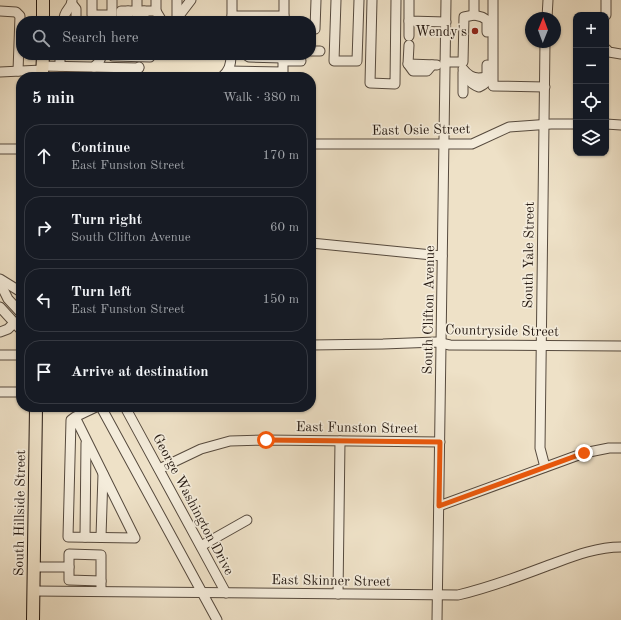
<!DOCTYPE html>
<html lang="en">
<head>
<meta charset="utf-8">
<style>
	body { margin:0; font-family:"Old Standard TT",serif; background:#242831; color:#f1f3f6 }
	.controls { position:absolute; right:12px; top:12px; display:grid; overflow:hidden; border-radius:8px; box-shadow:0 1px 3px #0004 }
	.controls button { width:36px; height:36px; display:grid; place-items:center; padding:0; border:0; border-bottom:1px solid #363941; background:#171b24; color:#f1f3f6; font:20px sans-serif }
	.compass { position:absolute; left:525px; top:12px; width:36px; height:36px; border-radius:50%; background:#171b24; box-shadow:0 1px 3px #0004; rotate:1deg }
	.stop { position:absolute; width:12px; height:12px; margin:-9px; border:3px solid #ea580c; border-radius:50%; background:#fff }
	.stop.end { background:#ea580c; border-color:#fff; box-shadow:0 1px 4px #0008 }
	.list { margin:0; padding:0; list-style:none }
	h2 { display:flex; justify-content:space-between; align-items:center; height:52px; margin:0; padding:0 16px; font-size:17px }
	h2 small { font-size:13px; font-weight:400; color:#9ea1a6 }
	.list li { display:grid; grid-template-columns:26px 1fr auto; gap:12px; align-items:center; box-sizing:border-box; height:64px; margin:0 8px 8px; padding:0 8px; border:1px solid #363941; border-radius:16px }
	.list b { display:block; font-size:15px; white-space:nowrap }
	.list p { margin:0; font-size:13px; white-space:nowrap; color:#9ea1a6 }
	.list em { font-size:13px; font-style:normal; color:#9ea1a6 }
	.icon { flex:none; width:22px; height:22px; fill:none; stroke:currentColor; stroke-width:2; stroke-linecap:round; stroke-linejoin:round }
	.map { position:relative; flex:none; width:621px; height:620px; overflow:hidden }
	.search { position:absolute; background:#171b24; box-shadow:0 1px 3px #0004; left:16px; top:16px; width:300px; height:44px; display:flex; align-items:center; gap:10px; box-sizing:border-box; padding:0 14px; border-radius:16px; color:#9ea1a6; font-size:15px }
	.panel { position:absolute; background:#171b24; box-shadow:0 1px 3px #0004; left:16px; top:72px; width:300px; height:340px; border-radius:16px }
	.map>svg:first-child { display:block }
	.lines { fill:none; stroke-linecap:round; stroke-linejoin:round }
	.minor-casing { stroke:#564a3e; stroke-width:11 }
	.major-casing { stroke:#241811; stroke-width:14 }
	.minor { stroke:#f4ecdb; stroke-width:9 }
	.major { stroke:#eee1c7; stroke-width:12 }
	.route { stroke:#ea580c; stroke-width:5 }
	.poi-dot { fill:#8f2418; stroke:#f4ecdb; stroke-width:1.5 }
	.labels { text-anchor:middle; stroke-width:3.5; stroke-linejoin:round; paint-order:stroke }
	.poi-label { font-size:14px; fill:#241811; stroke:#f4ecdb; text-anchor:end }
	.street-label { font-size:14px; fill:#241811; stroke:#f4ecdb }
</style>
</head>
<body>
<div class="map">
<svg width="621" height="620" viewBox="0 0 621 620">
	<rect width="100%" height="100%" fill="#eee1c7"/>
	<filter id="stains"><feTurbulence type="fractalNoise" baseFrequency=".005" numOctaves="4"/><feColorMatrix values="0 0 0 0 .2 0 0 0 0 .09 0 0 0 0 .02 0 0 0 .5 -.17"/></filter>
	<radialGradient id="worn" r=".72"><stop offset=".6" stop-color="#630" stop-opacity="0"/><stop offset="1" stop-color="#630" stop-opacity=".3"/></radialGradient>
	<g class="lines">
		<g class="minor-casing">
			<g id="minor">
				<path d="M92,0v15h20v-15"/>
				<path d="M137,0v11h19v-11"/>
				<path d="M336,0l-2,61h23l2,-61"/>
				<path d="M372,0l-2,83 25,1 1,-84"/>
				<path d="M409,0v21l37,1"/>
				<path d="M493,0v86l52,1"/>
				<path d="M72,4l4,5v12"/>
				<path d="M0,11l16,1 4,4 -2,55"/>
				<path d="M128,11v10"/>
				<path d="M156,11l6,10"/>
				<path d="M474,15l8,2 5,3v12"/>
				<path d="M606,15v-15"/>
				<path d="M232,16h52"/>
				<path d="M547,18l1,-18"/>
				<path d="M177,19v-19"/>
				<path d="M64,21c-1,-11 8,-12 8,-21"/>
				<path d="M121,21v-10h16v10"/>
				<path d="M144,21v-10"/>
				<path d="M175,21l16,-21"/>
				<path d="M232,21v-21"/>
				<path d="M284,21v-21"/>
				<path d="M311,29h4l1,-29"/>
				<path d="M409,36v-15"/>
				<path d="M409,45l-1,19 5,7h14l5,-6"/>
				<path d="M606,49l3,3 12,2"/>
				<path d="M311,51h9"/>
				<path d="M60,55v11"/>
				<path d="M112,55l1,1 37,1"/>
				<path d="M246,55l3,2 34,1"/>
				<path d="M283,61h18"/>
				<path d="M445,62h18l1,-45 10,-2v-15"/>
				<path d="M408,64l29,1"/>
				<path d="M42,66l97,2"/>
				<path d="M94,67l5,-5 3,-7"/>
				<path d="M463,69c6,8 15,11 24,7v-11"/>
				<path d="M228,71l55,1v-17"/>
				<path d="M0,72l42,-2"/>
				<path d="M463,72v21"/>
				<path d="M465,72c3,8 6,12 14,15 6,-3 9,-5 8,-11"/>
				<path d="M126,77l13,-10"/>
				<path d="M222,77c7,-6 9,-12 9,-22"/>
				<path d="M606,124l15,1"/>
				<path d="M311,144h161l37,-17 42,-3h25"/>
				<path d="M0,149h21"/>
				<path d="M311,243l131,13"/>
				<path d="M0,279l21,13"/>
				<path d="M0,283l8,16 13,14"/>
				<path d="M0,307l21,23"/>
				<path d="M0,332l8,-3 6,-6"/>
				<path d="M311,345l72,-1 53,-2 14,3 171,1"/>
				<path d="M0,355h21"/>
				<path d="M0,392h21"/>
				<path d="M101,407l116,213"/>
				<path d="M125,407l101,186"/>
				<path d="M75,417l60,121 -67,-1 3,-117 4,-3 21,-10"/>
				<path d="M545,467l-5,-19 5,-406"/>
				<path d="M159,469l42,-20 29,-8 36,-1 174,2"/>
				<path d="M439,506l145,-53 25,-5h12"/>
				<path d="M85,537l1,-94"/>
				<path d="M101,537l2,-63"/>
				<path d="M201,546l46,-26"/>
				<path d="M34,567h35v-13l32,1v36"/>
				<path d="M69,567v13l32,1"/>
				<path d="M34,591l424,4c30,-7 57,-17 86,-28 25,-9 50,-20 77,-20"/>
				<path d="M338,594l2,-153"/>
				<path d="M437,620l9,-620"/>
			</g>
		</g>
		<g class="major-casing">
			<g id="major">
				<path d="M43,21v-21"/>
				<path d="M42,77l1,-22"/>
				<path d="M33,620l3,-213"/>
			</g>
		</g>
		<use href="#minor" class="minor"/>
		<use href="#major" class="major"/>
	</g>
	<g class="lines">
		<path class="route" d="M266,440l174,2 -1,64 145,-53"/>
	</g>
	<circle class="poi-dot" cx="475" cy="31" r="4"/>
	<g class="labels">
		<g class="poi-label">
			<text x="467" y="36">Wendy's</text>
		</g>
		<g class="street-label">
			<text transform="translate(421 129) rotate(-1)" y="5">East Osie Street</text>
			<text transform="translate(528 255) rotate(-89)" y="5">South Yale Street</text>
			<text transform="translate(428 310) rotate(-89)" y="5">South Clifton Avenue</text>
			<text transform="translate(502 330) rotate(1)" y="5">Countryside Street</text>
			<text transform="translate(357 427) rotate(1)" y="5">East Funston Street</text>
			<text transform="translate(194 504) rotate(62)" y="5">George Washington Drive</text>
			<text transform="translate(19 513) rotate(-89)" y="5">South Hillside Street</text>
			<text transform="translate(331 580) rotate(1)" y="5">East Skinner Street</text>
		</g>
	</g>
	<rect width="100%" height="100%" filter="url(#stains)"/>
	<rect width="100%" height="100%" fill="url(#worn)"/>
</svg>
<div class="controls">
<button>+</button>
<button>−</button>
<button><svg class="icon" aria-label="locate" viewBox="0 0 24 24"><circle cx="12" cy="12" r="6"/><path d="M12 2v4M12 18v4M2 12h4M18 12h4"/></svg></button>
<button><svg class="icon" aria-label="layers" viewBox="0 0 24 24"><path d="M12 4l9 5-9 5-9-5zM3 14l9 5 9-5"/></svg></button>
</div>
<svg class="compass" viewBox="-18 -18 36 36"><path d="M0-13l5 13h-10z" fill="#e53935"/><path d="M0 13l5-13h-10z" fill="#9ea1a6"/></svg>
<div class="stop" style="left:266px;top:440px"></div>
<div class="stop end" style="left:584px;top:453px"></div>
<div class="search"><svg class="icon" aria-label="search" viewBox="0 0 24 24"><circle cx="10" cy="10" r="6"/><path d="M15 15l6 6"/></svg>Search here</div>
<section class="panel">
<h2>5 min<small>Walk · 380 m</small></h2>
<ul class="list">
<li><svg class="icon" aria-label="ahead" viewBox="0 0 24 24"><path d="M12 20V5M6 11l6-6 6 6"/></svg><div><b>Continue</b><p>East Funston Street</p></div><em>170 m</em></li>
<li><svg class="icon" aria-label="right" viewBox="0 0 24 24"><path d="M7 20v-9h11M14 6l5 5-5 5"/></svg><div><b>Turn right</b><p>South Clifton Avenue</p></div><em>60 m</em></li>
<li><svg class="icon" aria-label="left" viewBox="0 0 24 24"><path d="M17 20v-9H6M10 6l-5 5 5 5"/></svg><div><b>Turn left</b><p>East Funston Street</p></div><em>150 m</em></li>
<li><svg class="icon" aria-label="arrive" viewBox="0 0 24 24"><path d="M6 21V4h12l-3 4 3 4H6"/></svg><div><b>Arrive at destination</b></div></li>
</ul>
</section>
</div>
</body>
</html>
